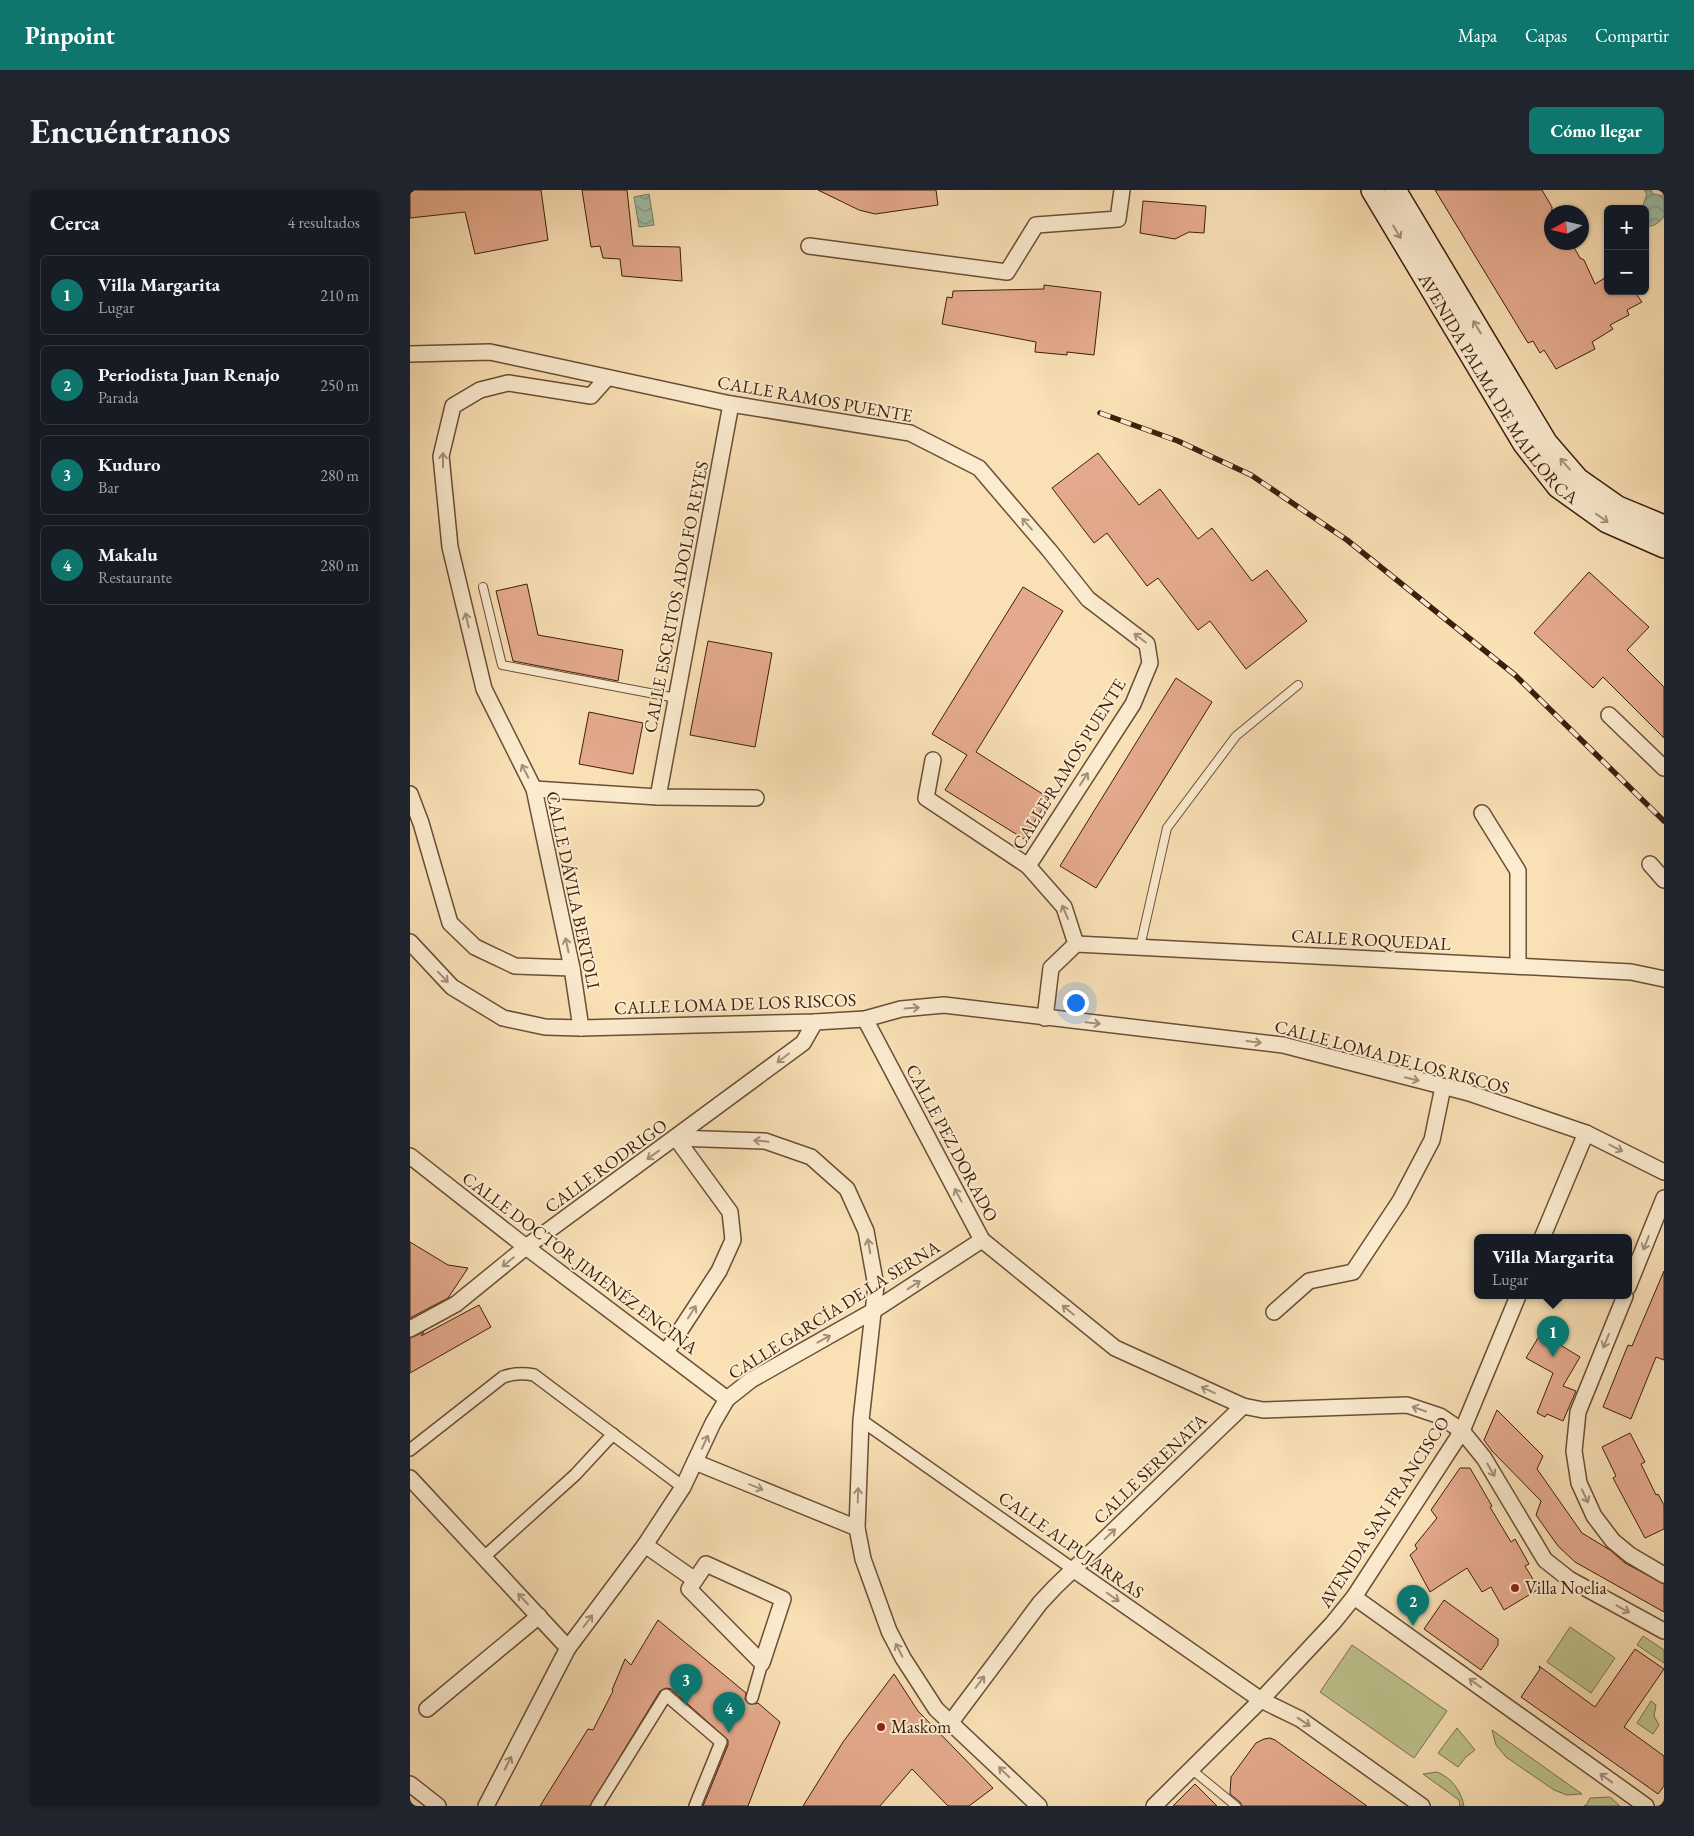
<!DOCTYPE html>
<html lang="es">
<head>
<meta charset="utf-8">
<style>
	body { margin:0; font-family:"EB Garamond",serif; background:#20242c; color:#f1f3f6 }
	.controls { position:absolute; right:15px; top:15px; display:grid; overflow:hidden; border-radius:8px; box-shadow:0 1px 4px #0004 }
	.controls button { width:45px; height:45px; display:grid; place-items:center; padding:0; border:0; border-bottom:1px solid #363941; background:#171b24; color:#f1f3f6; font:25px sans-serif }
	.compass { position:absolute; left:1134px; top:15px; width:45px; height:45px; border-radius:50%; background:#171b24; box-shadow:0 1px 4px #0004; rotate:262deg }
	.you { position:absolute; left:665px; top:812px; width:18px; height:18px; margin:-12px; border:4px solid #fff; border-radius:50%; background:#1a73e8; box-shadow:0 0 0 8px #1a73e833 }
	.badge { display:grid; place-items:center; width:32px; height:32px; border-radius:50%; background:#0f766e; color:#fff; font-size:16px; font-weight:700 }
	.pin { position:absolute; translate:-50% -41px; filter:drop-shadow(0 1px 2px #0008) }
	.pin::after { content:''; position:absolute; top:26px; width:18px; height:15px; background:inherit; clip-path:polygon(0 0,100% 0,50% 100%) }
	.popup { position:absolute; left:1064px; top:1044px; width:158px; height:65px; box-sizing:border-box; display:grid; place-content:center; border-radius:8px; background:#171b24; filter:drop-shadow(0 1px 4px #0005); font-size:16px; white-space:nowrap; color:#9ea1a6 }
	.popup b { font-size:19px; color:#f1f3f6 }
	.popup::after { content:''; position:absolute; left:50%; top:100%; margin-left:-10px; border:10px solid transparent; border-top-color:#171b24 }
	.list { margin:0; padding:0; list-style:none }
	h2 { display:flex; justify-content:space-between; align-items:center; height:65px; margin:0; padding:0 20px; font-size:21px }
	h2 small { font-size:16px; font-weight:400; color:#9ea1a6 }
	.list li { display:grid; grid-template-columns:32px 1fr auto; gap:15px; align-items:center; box-sizing:border-box; height:80px; margin:0 10px 10px; padding:0 10px; border:1px solid #363941; border-radius:8px }
	.list b { display:block; font-size:19px; white-space:nowrap }
	.list p { margin:0; font-size:16px; white-space:nowrap; color:#9ea1a6 }
	.list em { font-size:16px; font-style:normal; color:#9ea1a6 }
	.map { position:relative; flex:none; width:1254px; height:1616px; overflow:hidden; border-radius:8px }
	header { display:flex; align-items:center; gap:30px; box-sizing:border-box; height:70px; padding:0 25px; background:#0f766e; color:#fff }
	header strong { font-size:24px }
	nav { display:flex; gap:28px; margin-inline-start:auto; font-size:18px }
	.intro { display:flex; align-items:center; justify-content:space-between; box-sizing:border-box; height:120px; padding:0 30px }
	h1 { margin:0; font-size:35px }
	.button { padding:12px 22px; border-radius:8px; background:#0f766e; color:#fff; font-size:18px; font-weight:700 }
	main { display:flex; gap:30px; padding:0 30px }
	aside { flex:1; background:#171b24; border-radius:8px; box-shadow:0 1px 4px #0004 }
	.map>svg:first-child { display:block }
	.green { fill:#bec28d; stroke:#7d704c }
	.water { fill:url(#water-waves); stroke:#777e69 }
	.building { fill:#e5aa8d; stroke:#3c1e0b }
	.lines { fill:none; stroke-linecap:round; stroke-linejoin:round }
	.pedestrian-tunnel { stroke:#d3b993; stroke-width:11; stroke-dasharray:11 5.5; stroke-linecap:butt }
	.service-casing { stroke:#6b4e36; stroke-width:10 }
	.pedestrian-casing { stroke:#6b4e36; stroke-width:14 }
	.minor-casing { stroke:#6b4e36; stroke-width:18 }
	.secondary-casing { stroke:#3c1e0b; stroke-width:24 }
	.service { stroke:#fbebcf; stroke-width:8 }
	.pedestrian { stroke:#fbebcf; stroke-width:11 }
	.minor { stroke:#fbebcf; stroke-width:15 }
	.secondary { stroke:#fbebcf; stroke-width:21 }
	.rail-casing { stroke:#3c1e0b; stroke-width:5.5 }
	.rail { stroke:#fbebcf; stroke-width:4; stroke-dasharray:11; stroke-linecap:butt }
	.oneway { stroke:#a58f77 }
	.poi-dot { fill:#8f2418; stroke:#fbebcf; stroke-width:2 }
	.labels { text-anchor:middle; stroke-width:4; stroke-linejoin:round; paint-order:stroke }
	.street-label { font-size:18px; fill:#3c1e0b; stroke:#fbebcf }
	.poi-label { font-size:18px; fill:#3c1e0b; stroke:#fbebcf; text-anchor:start }
</style>
</head>
<body>
<header>
<strong>Pinpoint</strong>
<nav><a>Mapa</a><a>Capas</a><a>Compartir</a></nav>
</header>
<div class="intro"><h1>Encuéntranos</h1><a class="button">Cómo llegar</a></div>
<main>
<aside>
<h2>Cerca<small>4 resultados</small></h2>
<ul class="list">
<li><span class="badge">1</span><div><b>Villa Margarita</b><p>Lugar</p></div><em>210 m</em></li>
<li><span class="badge">2</span><div><b>Periodista Juan Renajo</b><p>Parada</p></div><em>250 m</em></li>
<li><span class="badge">3</span><div><b>Kuduro</b><p>Bar</p></div><em>280 m</em></li>
<li><span class="badge">4</span><div><b>Makalu</b><p>Restaurante</p></div><em>280 m</em></li>
</ul>
</aside>
<div class="map">
<svg width="1254" height="1616" viewBox="0 0 1254 1616">
	<defs>
		<pattern id="water-waves" width="16" height="10" patternUnits="userSpaceOnUse" patternTransform="scale(1.25)"><rect width="16" height="10" fill="#9ebea8"/><path d="M0 5q4-4 8 0t8 0" fill="none" stroke="#829a87"/></pattern>
	</defs>
	<rect width="100%" height="100%" fill="#f9e0b5"/>
	<filter id="stains"><feTurbulence type="fractalNoise" baseFrequency=".004" numOctaves="4"/><feColorMatrix values="0 0 0 0 .2 0 0 0 0 .09 0 0 0 0 .02 0 0 0 .5 -.17"/></filter>
	<radialGradient id="worn" r=".72"><stop offset=".6" stop-color="#630" stop-opacity="0"/><stop offset="1" stop-color="#630" stop-opacity=".3"/></radialGradient>
	<g class="green">
		<path d="M1160,1437l45,31 -24,35 -44,-31z"/>
		<path d="M1233,1446l21,14v13l-27,-18z"/>
		<path d="M942,1455l95,66 -33,47 -94,-66z"/>
		<path d="M1241,1511l5,4 -2,11 5,9 -6,9 -16,-11z"/>
		<path d="M1047,1538l18,22 -9,7 -8,10 -20,-14z"/>
		<path d="M1082,1540l90,64 -15,1 -13,-5 -48,-33 -10,-12z"/>
		<path d="M1027,1582c15,6 24,19 27,34h-4l-1,-6 -36,-26z"/>
		<path d="M1200,1607l10,9h-36l3,-2 3,-6z"/>
	</g>
	<g class="water">
		<path d="M1234,0h7l2,4 11,2v21c-5,5 -9,10 -17,9l-1,-5 2,-6 -5,-10 4,-11z"/>
		<path d="M239,4l5,31 -15,2 -5,-30z"/>
	</g>
	<g class="building">
		<path d="M0,0h131l7,50 -73,14 -10,-42 -55,6z"/>
		<path d="M172,0h45l6,56 47,1 2,34 -60,-5 -2,-17 -17,-1 -3,-12 -9,1z"/>
		<path d="M408,0h118l2,15 -63,9 -16,-4z"/>
		<path d="M1025,0h107l10,17v35h19l9,16 4,2 11,24 13,-8v15h26l8,11 -15,8 2,5 -19,10 3,4 -21,13 3,7 -39,20 -12,-19 -4,3 -7,-12 -5,2z"/>
		<path d="M733,11l63,5 -2,27 -15,-1 -14,7 -35,-6z"/>
		<path d="M634,95l57,7 -7,63 -27,-3v3l-32,-3 1,-10 -94,-18 5,-27 5,1 1,-7 91,-2z"/>
		<path d="M688,263l41,52 21,-16 38,50 14,-11 40,53 15,-11 40,51 -61,48 -36,-48 -12,9 -40,-52 -11,8 -40,-53 -13,10 -42,-55z"/>
		<path d="M1179,382l60,55 -22,23 37,37v51l-61,-61 -10,11 -59,-55z"/>
		<path d="M117,394l11,51 85,15 -5,31 -105,-20 -17,-70z"/>
		<path d="M613,397l40,24 -87,141 73,46 -25,41 -79,-49 22,-35 -35,-21z"/>
		<path d="M298,451l64,12 -17,94 -65,-12z"/>
		<path d="M766,488l36,24 -116,186 -36,-22z"/>
		<path d="M179,522l54,11 -10,51 -54,-10z"/>
		<path d="M0,1052l38,23 20,3 -20,30 -38,20z"/>
		<path d="M1254,1081v89l-8,-3 -25,62 -28,-12 25,-62 4,1z"/>
		<path d="M69,1115l12,22 -81,46v-35l14,-6 -3,4z"/>
		<path d="M1131,1143l39,24 -17,29 13,5 -13,30 -16,-7 -2,3 -8,-4 16,-40 -27,-15z"/>
		<path d="M1087,1220l46,46 -6,13 45,64 28,17 15,13 39,21v28l-89,-50 -17,-16 -22,-31 5,-14 -49,-50 -8,-11z"/>
		<path d="M1220,1243l15,29 -4,2 15,31 2,-1 6,11v24l-19,9 -32,-60 3,-2 -14,-29z"/>
		<path d="M1050,1278h10l22,38 -2,1 21,35 4,-3 14,25 -4,2 14,23 -35,21 -13,-23 -9,5 -15,-24 -37,24 -20,-37 7,-6 -2,-4 22,-27 -6,-8z"/>
		<path d="M1034,1410l54,39v6l-17,25 -57,-41z"/>
		<path d="M248,1430l88,73 -1,6 2,5 6,1 5,-2 22,19 -32,84h-45l25,-61v-5l-57,-51 -5,-1 -6,3 -70,115h-50l48,-77 5,1 20,-39 -1,-1 13,-31 6,6z"/>
		<path d="M1225,1459l29,20 -40,58 40,29v30l-6,8 -137,-97 19,-28 -1,-3 56,41z"/>
		<path d="M484,1484l24,37 75,77 -24,18h-21l-36,-37 -32,37h-77l40,-64z"/>
		<path d="M860,1548l5,2 92,66h-125l-2,-4 -10,-8 1,-17 25,-34 8,-4z"/>
		<path d="M785,1594l22,22h-44z"/>
	</g>
	<g class="lines">
		<path class="pedestrian-tunnel" d="M338,1519l4,-11"/>
		<g class="service-casing">
			<g id="service">
				<path d="M73,397l19,78 174,33"/>
				<path d="M730,757l27,-119 69,-92 62,-51"/>
				<path d="M781,1579l45,37"/>
			</g>
		</g>
		<g class="pedestrian-casing">
			<g id="pedestrian">
				<path d="M451,1230l212,149"/>
				<path d="M0,1260l93,-73c11,-4 20,-4 31,-2l149,112"/>
				<path d="M74,1367l91,-82 38,-41"/>
				<path d="M342,1508l10,-35"/>
				<path d="M187,1616l69,-111 55,47 -26,64"/>
			</g>
		</g>
		<g class="minor-casing">
			<g id="minor">
				<path d="M399,56l198,26 29,-47 82,-6 4,-29"/>
				<path d="M0,164l80,-2 241,52 179,29 69,35 70,82 39,49 59,45 3,19 -17,41 -105,162 36,41 12,37 -25,24 -6,50"/>
				<path d="M1199,525l55,53"/>
				<path d="M523,570l-7,38 102,68"/>
				<path d="M124,599l124,8 98,1"/>
				<path d="M0,604l11,29 29,100 25,24 40,19 57,2"/>
				<path d="M248,607l73,-393"/>
				<path d="M1072,623l36,58v95"/>
				<path d="M1240,674l14,16"/>
				<path d="M0,752l42,45 51,31 42,9 36,1 234,-6 50,-3 36,-10 43,-4 339,40 186,48 117,40 78,39"/>
				<path d="M666,754l555,28 33,7"/>
				<path d="M455,829l117,221 133,108 128,58 20,4 144,-5 33,11 22,15 22,27 61,102 24,19 95,52"/>
				<path d="M171,838l-9,-60 -38,-179 -50,-100 -34,-142 -9,-91 12,-50 27,-16 28,-7 83,13 16,-18"/>
				<path d="M266,948l89,3 46,16 36,32 19,42 10,55 -15,134 -4,108 6,31 26,72 14,27 33,51 103,97"/>
				<path d="M0,966l116,91 201,152"/>
				<path d="M1132,1048l44,-105"/>
				<path d="M1218,1097l36,-89"/>
				<path d="M1215,1106l-47,116 -4,39 5,32 15,33 19,25 17,14 34,20"/>
				<path d="M864,1122l35,-31 44,-9 47,-71 32,-61 11,-53"/>
				<path d="M0,1139l46,-25 70,-57 277,-204 12,-21"/>
				<path d="M256,1162l53,-81 14,-31 -3,-28 -54,-74"/>
				<path d="M285,1272l162,66"/>
				<path d="M0,1288l158,170"/>
				<path d="M235,1355l50,35"/>
				<path d="M296,1374l77,35 -21,64 -73,-74z"/>
				<path d="M663,1379l188,131 39,19 122,87"/>
				<path d="M944,1407l292,209"/>
				<path d="M17,1519l112,-93"/>
				<path d="M541,1532l89,-119 15,-16 188,-181"/>
				<path d="M0,1594l28,22"/>
				<path d="M76,1616l82,-158 77,-103 38,-58 30,-64 14,-24 24,-19 122,-69 109,-71"/>
				<path d="M744,1616l107,-106 72,-77 21,-26 108,-166 56,-135"/>
			</g>
		</g>
		<g class="secondary-casing">
			<g id="secondary">
				<path id="s1" d="M962,0l152,254 34,43 49,35 57,25"/>
				<path d="M985,0l151,252 32,37 40,28 46,19"/>
			</g>
		</g>
		<use href="#service" class="service"/>
		<use href="#pedestrian" class="pedestrian"/>
		<use href="#minor" class="minor"/>
		<use href="#secondary" class="secondary"/>
		<g class="rail-casing">
			<path id="rail" d="M690,223l78,28 73,34 96,65 168,135 149,146"/>
		</g>
		<use href="#rail" class="rail"/>
	</g>
	<defs><path id="oneway-shaft" d="M-6 0H5M1.5-3L5.5 0L1.5 3" fill="none" stroke-width="1.6" stroke-linecap="round" stroke-linejoin="round" transform="scale(1.25)"/></defs>
	<g class="oneway">
		<use href="#oneway-shaft" transform="translate(987 42) rotate(59)"/>
		<use href="#oneway-shaft" transform="translate(1067 137) rotate(-121)"/>
		<use href="#oneway-shaft" transform="translate(33 270) rotate(-90)"/>
		<use href="#oneway-shaft" transform="translate(1155 274) rotate(-131)"/>
		<use href="#oneway-shaft" transform="translate(1192 328) rotate(35)"/>
		<use href="#oneway-shaft" transform="translate(617 334) rotate(-131)"/>
		<use href="#oneway-shaft" transform="translate(57 430) rotate(-103)"/>
		<use href="#oneway-shaft" transform="translate(730 448) rotate(-143)"/>
		<use href="#oneway-shaft" transform="translate(115 581) rotate(-117)"/>
		<use href="#oneway-shaft" transform="translate(674 589) rotate(-57)"/>
		<use href="#oneway-shaft" transform="translate(655 722) rotate(-113)"/>
		<use href="#oneway-shaft" transform="translate(157 755) rotate(-102)"/>
		<use href="#oneway-shaft" transform="translate(33 787) rotate(46)"/>
		<use href="#oneway-shaft" transform="translate(502 818) rotate(-4)"/>
		<use href="#oneway-shaft" transform="translate(683 833) rotate(6)"/>
		<use href="#oneway-shaft" transform="translate(844 852) rotate(7)"/>
		<use href="#oneway-shaft" transform="translate(373 868) rotate(143)"/>
		<use href="#oneway-shaft" transform="translate(1002 889) rotate(14)"/>
		<use href="#oneway-shaft" transform="translate(351 951) rotate(-174)"/>
		<use href="#oneway-shaft" transform="translate(1206 958) rotate(27)"/>
		<use href="#oneway-shaft" transform="translate(243 965) rotate(144)"/>
		<use href="#oneway-shaft" transform="translate(548 1005) rotate(-118)"/>
		<use href="#oneway-shaft" transform="translate(1236 1053) rotate(112)"/>
		<use href="#oneway-shaft" transform="translate(459 1056) rotate(-100)"/>
		<use href="#oneway-shaft" transform="translate(98 1072) rotate(141)"/>
		<use href="#oneway-shaft" transform="translate(504 1095) rotate(-33)"/>
		<use href="#oneway-shaft" transform="translate(658 1120) rotate(-141)"/>
		<use href="#oneway-shaft" transform="translate(282 1122) rotate(-57)"/>
		<use href="#oneway-shaft" transform="translate(414 1149) rotate(-29)"/>
		<use href="#oneway-shaft" transform="translate(1196 1151) rotate(112)"/>
		<use href="#oneway-shaft" transform="translate(798 1200) rotate(-155)"/>
		<use href="#oneway-shaft" transform="translate(1009 1219) rotate(-161)"/>
		<use href="#oneway-shaft" transform="translate(295 1252) rotate(-65)"/>
		<use href="#oneway-shaft" transform="translate(1081 1280) rotate(60)"/>
		<use href="#oneway-shaft" transform="translate(346 1297) rotate(22)"/>
		<use href="#oneway-shaft" transform="translate(448 1305) rotate(-88)"/>
		<use href="#oneway-shaft" transform="translate(1175 1306) rotate(65)"/>
		<use href="#oneway-shaft" transform="translate(700 1344) rotate(-43)"/>
		<use href="#oneway-shaft" transform="translate(703 1407) rotate(35)"/>
		<use href="#oneway-shaft" transform="translate(113 1409) rotate(-133)"/>
		<use href="#oneway-shaft" transform="translate(1213 1419) rotate(29)"/>
		<use href="#oneway-shaft" transform="translate(178 1431) rotate(-53)"/>
		<use href="#oneway-shaft" transform="translate(489 1460) rotate(-117)"/>
		<use href="#oneway-shaft" transform="translate(570 1492) rotate(-53)"/>
		<use href="#oneway-shaft" transform="translate(1065 1493) rotate(-144)"/>
		<use href="#oneway-shaft" transform="translate(894 1532) rotate(33)"/>
		<use href="#oneway-shaft" transform="translate(98 1573) rotate(-63)"/>
		<use href="#oneway-shaft" transform="translate(594 1582) rotate(-136)"/>
		<use href="#oneway-shaft" transform="translate(1196 1588) rotate(-144)"/>
	</g>
	<g class="poi-dot">
		<circle cx="1105" cy="1398" r="5"/>
		<circle cx="471" cy="1537" r="5"/>
	</g>
	<g class="labels">
		<g class="street-label">
			<text dy="6" stroke="none"><textPath href="#s1" startOffset="236">AVENIDA PALMA DE MALLORCA</textPath></text>
			<text transform="translate(405 209) rotate(10)" y="6">CALLE RAMOS PUENTE</text>
			<text transform="translate(266 407) rotate(-79)" y="6">CALLE ESCRITOS ADOLFO REYES</text>
			<text transform="translate(659 574) rotate(-58)" y="6">CALLE RAMOS PUENTE</text>
			<text transform="translate(163 700) rotate(78)" y="6">CALLE DÁVILA BERTOLI</text>
			<text transform="translate(961 750) rotate(3)" y="6">CALLE ROQUEDAL</text>
			<text transform="translate(325 814) rotate(-2)" y="6">CALLE LOMA DE LOS RISCOS</text>
			<text transform="translate(982 867) rotate(15)" y="6">CALLE LOMA DE LOS RISCOS</text>
			<text transform="translate(542 953) rotate(62)" y="6">CALLE PEZ DORADO</text>
			<text transform="translate(196 976) rotate(-36)" y="6">CALLE RODRIGO</text>
			<text transform="translate(170 1073) rotate(37)" y="6">CALLE DOCTOR JIMENÉZ ENCINA</text>
			<text transform="translate(424 1120) rotate(-32)" y="6">CALLE GARCÍA DE LA SERNA</text>
			<text transform="translate(740 1279) rotate(-44)" y="6">CALLE SERENATA</text>
			<text transform="translate(974 1322) rotate(-57)" y="6">AVENIDA SAN FRANCISCO</text>
			<text transform="translate(661 1355) rotate(35)" y="6">CALLE ALPUJARRAS</text>
		</g>
		<g class="poi-label">
			<text x="1115" y="1404">Villa Noelia</text>
			<text x="481" y="1543">Maskom</text>
		</g>
	</g>
	<rect width="100%" height="100%" filter="url(#stains)"/>
	<rect width="100%" height="100%" fill="url(#worn)"/>
</svg>
<div class="controls">
<button>+</button>
<button>−</button>
</div>
<svg class="compass" viewBox="-18 -18 36 36"><path d="M0-13l5 13h-10z" fill="#e53935"/><path d="M0 13l5-13h-10z" fill="#9ea1a6"/></svg>
<div class="you"></div>
<div class="pin badge" style="left:1143px;top:1167px">1</div>
<div class="popup"><b>Villa Margarita</b>Lugar</div>
<div class="pin badge" style="left:1003px;top:1436px">2</div>
<div class="pin badge" style="left:276px;top:1515px">3</div>
<div class="pin badge" style="left:319px;top:1543px">4</div>
</div>
</main>
</body>
</html>
